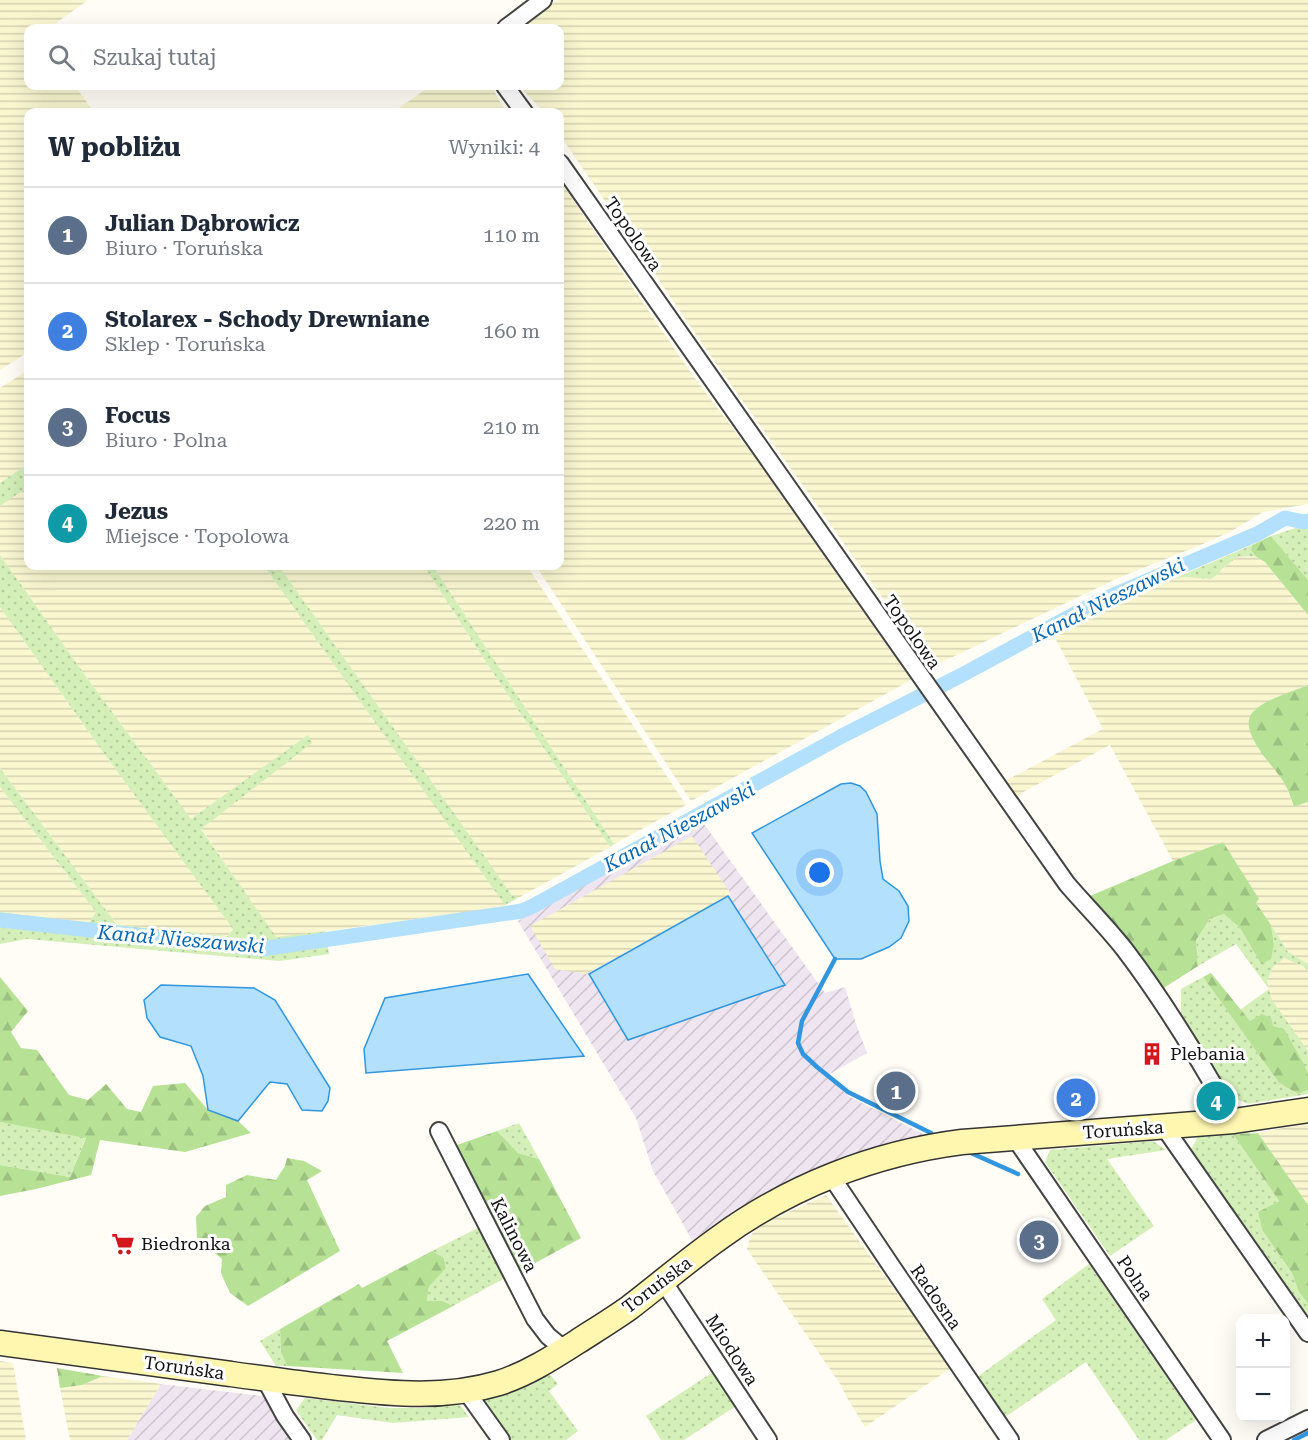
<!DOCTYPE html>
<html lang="pl">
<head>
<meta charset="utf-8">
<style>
	body { margin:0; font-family:"Roboto Serif",serif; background:#f6f6f7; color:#1f2937 }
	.controls { position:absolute; right:18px; bottom:18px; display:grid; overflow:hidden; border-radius:12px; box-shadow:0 6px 24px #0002 }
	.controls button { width:54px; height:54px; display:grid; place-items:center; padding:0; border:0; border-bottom:2px solid #e0e1e3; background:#fff; color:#1f2937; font:30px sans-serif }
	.you { position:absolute; left:820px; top:873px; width:21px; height:21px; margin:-15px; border:4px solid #fff; border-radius:50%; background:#1a73e8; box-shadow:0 0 0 9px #1a73e833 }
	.badge { display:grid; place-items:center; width:39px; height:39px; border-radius:50%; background:#2563eb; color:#fff; font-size:20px; font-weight:700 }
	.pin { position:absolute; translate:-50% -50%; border:3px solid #fff; box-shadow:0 2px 6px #0006 }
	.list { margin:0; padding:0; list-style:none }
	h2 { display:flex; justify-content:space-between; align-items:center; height:78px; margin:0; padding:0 24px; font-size:26px }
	h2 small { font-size:20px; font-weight:400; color:#747a83 }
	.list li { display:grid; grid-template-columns:39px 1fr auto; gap:18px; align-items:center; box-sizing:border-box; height:96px; padding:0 24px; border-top:2px solid #e0e1e3 }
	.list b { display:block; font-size:22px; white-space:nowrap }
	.list p { margin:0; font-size:20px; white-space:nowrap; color:#747a83 }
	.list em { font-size:20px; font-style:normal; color:#747a83 }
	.icon { flex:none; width:33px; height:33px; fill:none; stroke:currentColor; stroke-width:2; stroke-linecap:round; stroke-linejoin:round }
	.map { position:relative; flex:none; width:1308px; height:1440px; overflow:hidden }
	.search { position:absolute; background:#fff; box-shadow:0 6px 24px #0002; left:24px; top:24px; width:540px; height:66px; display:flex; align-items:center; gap:15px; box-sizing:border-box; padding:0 21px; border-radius:12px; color:#747a83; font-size:22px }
	.panel { position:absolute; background:#fff; box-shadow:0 6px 24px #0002; left:24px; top:108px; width:540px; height:462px; border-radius:12px }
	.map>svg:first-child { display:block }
	.industrial { fill:url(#industrial-furrows) }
	.farmland { fill:url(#farmland-rules) }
	.grass { fill:url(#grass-dots) }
	.forest { fill:url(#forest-firs) }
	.water { fill:#b3e0fd; stroke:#3196dd; stroke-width:1.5 }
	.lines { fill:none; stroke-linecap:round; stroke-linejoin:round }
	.stream { stroke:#3196dd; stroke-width:4.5 }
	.canal { stroke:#b3e0fd; stroke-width:15 }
	.minor-casing { stroke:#444; stroke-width:20 }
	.secondary-casing { stroke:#333; stroke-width:27 }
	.minor { stroke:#fff; stroke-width:16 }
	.secondary { stroke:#fff7b0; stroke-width:24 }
	.labels { text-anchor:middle; stroke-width:6; stroke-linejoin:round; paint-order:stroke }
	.street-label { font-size:18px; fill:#111; stroke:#fff }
	.poi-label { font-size:18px; fill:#111; stroke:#fff; text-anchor:start }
	.water-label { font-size:20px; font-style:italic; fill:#0967b3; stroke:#fff }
</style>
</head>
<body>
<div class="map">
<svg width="1308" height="1440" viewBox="0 0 1308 1440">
	<defs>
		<pattern id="industrial-furrows" width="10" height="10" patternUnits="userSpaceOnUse" patternTransform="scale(1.5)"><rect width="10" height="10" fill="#efe5f0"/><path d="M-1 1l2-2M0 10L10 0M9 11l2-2" fill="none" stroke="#ccc3cd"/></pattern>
		<pattern id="farmland-rules" width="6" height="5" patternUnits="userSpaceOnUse" patternTransform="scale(1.5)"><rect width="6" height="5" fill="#f9f6d0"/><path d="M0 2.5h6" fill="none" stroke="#d4d2b2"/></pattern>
		<pattern id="grass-dots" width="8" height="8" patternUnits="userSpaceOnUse" patternTransform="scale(1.5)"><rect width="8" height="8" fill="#d4efb8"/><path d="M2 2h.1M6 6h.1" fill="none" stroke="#b5cc9d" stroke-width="1.8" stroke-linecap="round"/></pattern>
		<pattern id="forest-firs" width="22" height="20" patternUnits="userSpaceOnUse" patternTransform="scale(1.5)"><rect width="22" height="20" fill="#b7e296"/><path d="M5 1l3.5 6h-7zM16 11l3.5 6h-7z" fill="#9cc180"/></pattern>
	</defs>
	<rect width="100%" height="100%" fill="#fffdf5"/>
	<g class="industrial">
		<path d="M702,821l123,172 20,-6 11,37 11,29 -41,23 24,21 75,38 -34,7 -44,13 -58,25 -52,29 -45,31 -39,-69 -17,-53 -118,-197z"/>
		<path d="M161,1384l102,12 29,44h-165z"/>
	</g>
	<g class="farmland">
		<path d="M0,0h88l-39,28h-21v58h47l19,26h-66v240l-28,18z"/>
		<path d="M558,0h750v504l-45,8 -33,20 -32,14 -80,32 -176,84 -12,-1 -6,-5 -216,-304 -148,-217v-23h-16l-25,-26h41v-58h-44l10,-8z"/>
		<path d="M431,86h60l15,26h-113z"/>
		<path d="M560,181l133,195 60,79 158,225 -220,121 -155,-235h24z"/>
		<path d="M28,370v94l-28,19v-95z"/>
		<path d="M28,487v79h236l242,339 -16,4 -214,29 -75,-110 110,-85 -3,-7 -117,83 -104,-141 -87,-123v-49z"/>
		<path d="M1255,556l10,6 43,53v70l-43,18 -12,10 1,27 30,42 10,25 13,-5 1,1v161l-20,-12 -32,-49 -33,-61 -50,19 -63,-116 -94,51 -11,-15 98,-52 -50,-95 120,-55 12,-2 26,2 6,-4 5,-6 15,-12z"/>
		<path d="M279,566h145l60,93 126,188 -92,51 -7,-3z"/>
		<path d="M433,566h94l159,239 -72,39z"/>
		<path d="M0,607l103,145 130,176 -5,8 -111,-11 -117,-157z"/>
		<path d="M0,787l96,125 -7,11 -89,-11z"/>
		<path d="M692,836l39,58 -145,80 -31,-5 -25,-43z"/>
		<path d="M1284,958l19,8 5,5v80l-36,-51 -5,-19 6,-14z"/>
		<path d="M1308,1123v82l-50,-72z"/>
		<path d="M826,1195l125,173 -86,59 -19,-31 -5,-11 -94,-136 4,-14 6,-7 10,-6z"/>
		<path d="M0,1361l13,2 13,77h-26z"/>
		<path d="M103,1376l58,8 -34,56h-57l-10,-52 22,-3z"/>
	</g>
	<g class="grass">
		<path d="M28,464v23l-28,19v-23z"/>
		<path d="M1308,524v56l-37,-44z"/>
		<path d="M1252,545l-1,5 4,6 -18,1 -15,12 -5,6 -6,4 -26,-2 -12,2z"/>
		<path d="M0,555l87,123 104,141 117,-84 4,8 -111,86 75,108 49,-6 4,23 -49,7 -253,-22 -27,5v-32l89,11 7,-11 -96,-125v-19l117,157 111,11 5,-7 -130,-177 -103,-145z"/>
		<path d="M264,566h15l232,328 7,4 -13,7z"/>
		<path d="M424,566h9l181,278 -4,3 -126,-188z"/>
		<path d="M1224,914l16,14 21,36 13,-20 -3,-19 17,27 20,12v7l-5,-5 -19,-8 -11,9 -6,14 5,19 36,51v24l-3,-9 -55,-45 -10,-11 29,-21 -33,-45 -38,22 -2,-26 14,-21z"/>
		<path d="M1203,977l76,106 19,11 10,-4v4l-60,10 -21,-9 -46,-80v-26z"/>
		<path d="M0,1122l86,15 -16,40 -70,-12z"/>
		<path d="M519,1123l20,36 -21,-6 -21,-22z"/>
		<path d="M1233,1134l46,67 -21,11 4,18 30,43 7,19 9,12v16l-118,-169 8,-14z"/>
		<path d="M1153,1141l13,9 -59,9 47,67 -44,30 -65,-94 5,-12z"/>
		<path d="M478,1228l27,50 -52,28 -11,-5 -15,1 2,-15 17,-19 -2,-10 -12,-7z"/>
		<path d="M1089,1264l107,156 -30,20h-27l-53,-78 -81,55 -28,-40 79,-57 -14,-21z"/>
		<path d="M280,1329l1,23 6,14h-11l-16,-25z"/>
		<path d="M548,1372l10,12 -9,7 29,40 -12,9h-55l-30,-40z"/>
		<path d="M713,1372l23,34 -52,34h-23l-15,-24z"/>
		<path d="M305,1398l84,10h34l36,-4 10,13 -76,6 -56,-8 -15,25h-5l-21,-30z"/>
	</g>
	<g class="forest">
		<path d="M1271,536l37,44v35l-43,-53 -10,-6 -4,-6 1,-5z"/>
		<path d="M1308,685v118l-1,-1 -13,5c-3,-9 -6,-18 -11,-26 -10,-16 -47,-51 -30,-69 12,-13 39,-20 55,-27z"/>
		<path d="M1223,842l36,57 -3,4 15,22 3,19 -3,15 -10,5 -21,-36 -16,-14 -14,5 -14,21 2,26 -36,23 -77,-91 88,-37z"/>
		<path d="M1211,973l39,48 12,-7 9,4 2,8 11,3 21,37 3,9v15l-10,4 -19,-11 -76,-106z"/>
		<path d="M0,977l28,34 -17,21 10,16 16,2 32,45 19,5 18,-16 21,25 14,3 12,-26 32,-3 23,27 30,11 13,12 -66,19 -85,-12 -9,35 -55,14 -36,7v-31l70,12 16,-39 -86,-16z"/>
		<path d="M497,1131l21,22 21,6 42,79 -64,35 -63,-127z"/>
		<path d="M1258,1133l50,72v99l-9,-12 -7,-19 -30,-43 -4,-18 21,-11 -46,-67z"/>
		<path d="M287,1158l17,3 18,10 -15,9 33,71 -92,55 -18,-13 -9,-20 1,-14 -25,-21 -1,-21 9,-11 21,-9v-12l21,-10 29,5 9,-14z"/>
		<path d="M432,1251l12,7 2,10 -17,19 -2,14h15l11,5 -66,35 16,32 -116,-7 -6,-14 -1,-23 79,-45 3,4z"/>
		<path d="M57,1368l46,8 -21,9 -22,3z"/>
	</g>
	<g class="water">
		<path d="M851,783l9,3 6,6 11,22 3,47 3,18 16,12 9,15 1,15 -8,17 -12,9 -28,12h-26l-83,-126 89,-49z"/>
		<path d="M728,896l57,89 -157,55 -39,-66z"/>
		<path d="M528,974l56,82 -218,17 -2,-24 21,-51z"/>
		<path d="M161,985l93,3 21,12 55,88 -2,13 -6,10 -20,-1 -15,-26 -17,-2 -32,39 -30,-11 -5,-34 -12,-30 -31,-9 -13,-19 -3,-18z"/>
	</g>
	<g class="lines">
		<g class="stream">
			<path d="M835,959l-33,62 -4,22 5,11 14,13 31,25 83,41"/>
			<path d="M971,1153l47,21"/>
			<path d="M1294,1440l14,-7"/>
		</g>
		<path class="canal" d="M0,920l262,29 260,-38 11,-5 309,-170 118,-60 133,-72 164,-70 28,-16 19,4 4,-1"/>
		<g class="minor-casing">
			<g id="minor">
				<path d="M506,28l37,-28"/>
				<path d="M505,86l19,26"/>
				<path d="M560,163l507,721c19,22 40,43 58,66 41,54 76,112 109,171"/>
				<path d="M1164,1127l144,206"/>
				<path d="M439,1131l96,188 13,17 17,14"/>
				<path d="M1015,1138l207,302"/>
				<path d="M831,1176l61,91 118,173"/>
				<path d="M663,1281l105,159"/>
				<path d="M265,1379l20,37 17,24"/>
				<path d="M466,1391l35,49"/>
				<path d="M1266,1440l42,-21"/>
			</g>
		</g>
		<g class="secondary-casing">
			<path id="secondary" d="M0,1343c77,11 154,21 231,31 36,5 72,10 108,14 54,6 107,11 160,-5 28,-9 53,-25 78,-41 17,-11 35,-22 52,-34 30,-23 59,-48 90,-70 71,-52 156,-85 243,-96l272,-21 74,-11"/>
		</g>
		<use href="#minor" class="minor"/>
		<use href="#secondary" class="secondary"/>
	</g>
	<defs>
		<g id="building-bare" transform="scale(1.8)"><path d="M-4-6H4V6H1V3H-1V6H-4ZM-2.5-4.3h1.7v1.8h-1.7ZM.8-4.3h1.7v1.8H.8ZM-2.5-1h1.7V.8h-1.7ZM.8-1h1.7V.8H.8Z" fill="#d3171d" stroke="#fff" stroke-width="2.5" paint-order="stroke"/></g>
		<g id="supermarket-bare" transform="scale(1.8)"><path d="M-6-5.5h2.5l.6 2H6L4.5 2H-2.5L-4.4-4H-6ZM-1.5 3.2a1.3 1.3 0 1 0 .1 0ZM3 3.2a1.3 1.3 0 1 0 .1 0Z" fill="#d3171d" stroke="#fff" stroke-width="2.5" paint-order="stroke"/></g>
	</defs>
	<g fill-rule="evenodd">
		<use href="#building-bare" x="1152" y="1054"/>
		<use href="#supermarket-bare" x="123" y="1244"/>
	</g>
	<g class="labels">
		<g class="street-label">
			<text transform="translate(633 234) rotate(55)" y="6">Topolowa</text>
			<text transform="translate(912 632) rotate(55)" y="6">Topolowa</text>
			<text transform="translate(1123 1130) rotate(-4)" y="6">Toruńska</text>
			<text transform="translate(514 1235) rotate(63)" y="6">Kalinowa</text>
			<text transform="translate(1135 1278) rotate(56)" y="6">Polna</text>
			<text transform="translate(657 1285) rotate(-37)" y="6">Toruńska</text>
			<text transform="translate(936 1297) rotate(55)" y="6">Radosna</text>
			<text transform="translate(732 1350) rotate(57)" y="6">Miodowa</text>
			<text transform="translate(184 1368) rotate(8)" y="6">Toruńska</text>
		</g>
		<g class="poi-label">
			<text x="1170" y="1060">Plebania</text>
			<text x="141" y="1250">Biedronka</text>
		</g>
		<g class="water-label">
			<text transform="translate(1108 600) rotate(-26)" y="7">Kanał Nieszawski</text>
			<text transform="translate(679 827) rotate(-28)" y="7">Kanał Nieszawski</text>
			<text transform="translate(181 939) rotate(5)" y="7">Kanał Nieszawski</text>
		</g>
	</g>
</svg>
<div class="controls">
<button>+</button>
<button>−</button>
</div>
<div class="you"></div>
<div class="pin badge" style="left:896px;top:1091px;background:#5c6f8a">1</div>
<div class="pin badge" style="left:1076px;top:1098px;background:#3f7fe0">2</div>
<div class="pin badge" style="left:1039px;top:1240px;background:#5c6f8a">3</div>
<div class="pin badge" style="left:1216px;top:1101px;background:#0f9aa8">4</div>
<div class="search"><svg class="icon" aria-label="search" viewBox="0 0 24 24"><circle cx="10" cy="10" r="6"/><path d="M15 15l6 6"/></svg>Szukaj tutaj</div>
<section class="panel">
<h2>W pobliżu<small>Wyniki: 4</small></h2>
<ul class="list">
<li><span class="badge" style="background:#5c6f8a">1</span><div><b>Julian Dąbrowicz</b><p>Biuro · Toruńska</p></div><em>110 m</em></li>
<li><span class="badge" style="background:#3f7fe0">2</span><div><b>Stolarex - Schody Drewniane</b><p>Sklep · Toruńska</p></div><em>160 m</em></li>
<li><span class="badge" style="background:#5c6f8a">3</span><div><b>Focus</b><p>Biuro · Polna</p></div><em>210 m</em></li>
<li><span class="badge" style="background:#0f9aa8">4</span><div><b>Jezus</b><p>Miejsce · Topolowa</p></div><em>220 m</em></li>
</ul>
</section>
</div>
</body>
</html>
